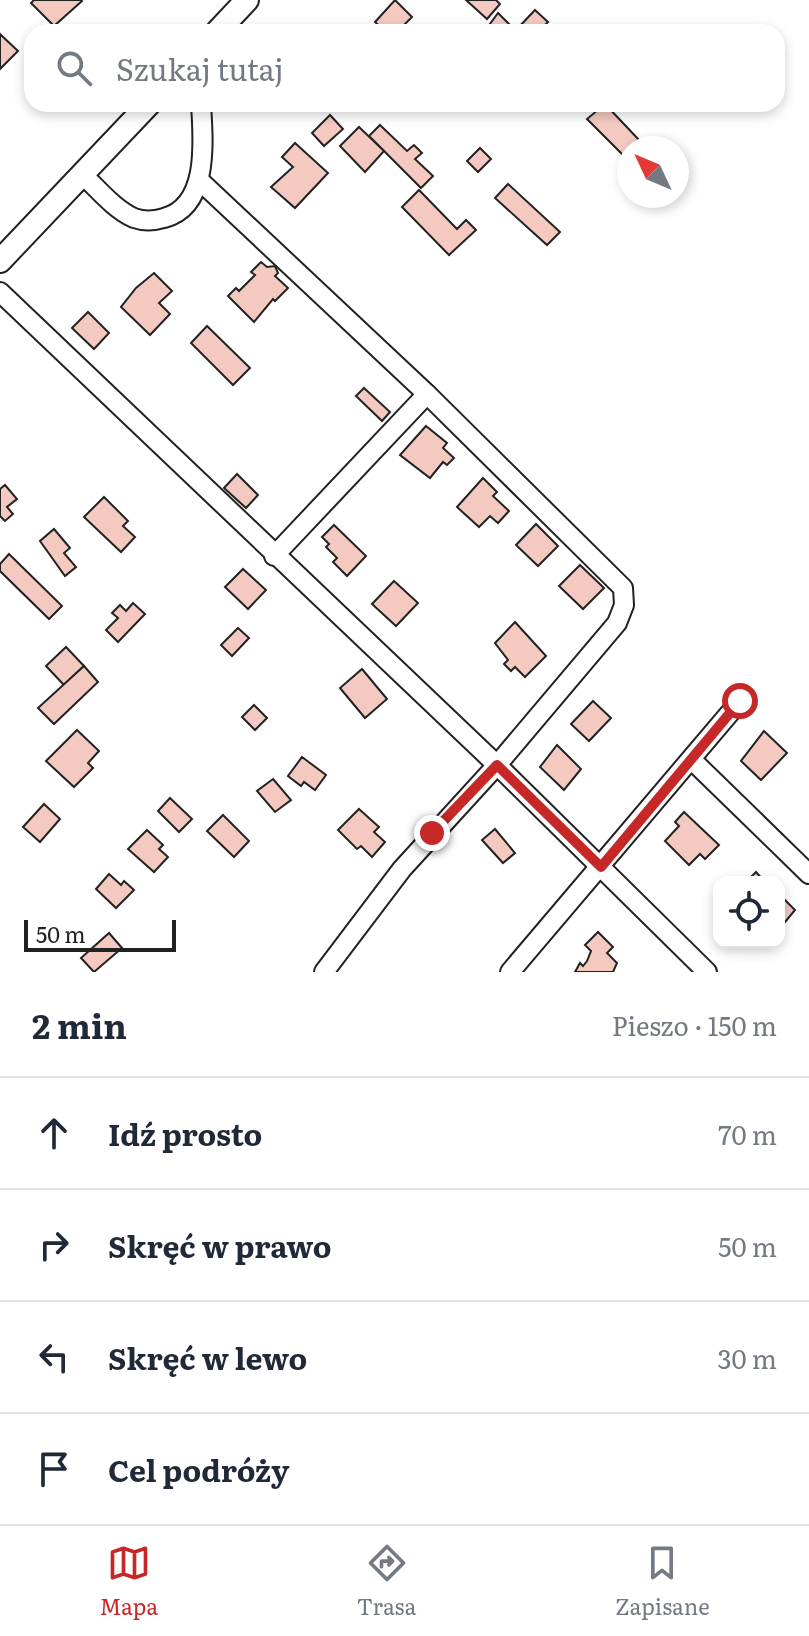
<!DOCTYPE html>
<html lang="pl">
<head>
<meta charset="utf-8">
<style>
	body { margin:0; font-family:Literata,serif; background:#f2f2f3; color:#1f2937 }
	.controls { position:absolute; right:24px; bottom:24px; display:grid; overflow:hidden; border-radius:16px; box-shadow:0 4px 12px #0003 }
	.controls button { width:72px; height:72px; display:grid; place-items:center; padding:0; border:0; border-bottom:2px solid #e0e1e3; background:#fff; color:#1f2937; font:40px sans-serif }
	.compass { position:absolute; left:617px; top:136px; width:72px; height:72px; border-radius:50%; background:#fff; box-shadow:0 4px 12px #0003; rotate:314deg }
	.scale { position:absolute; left:24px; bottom:20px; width:152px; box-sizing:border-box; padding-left:8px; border:4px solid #222; border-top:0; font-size:22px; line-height:28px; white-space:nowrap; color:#222; -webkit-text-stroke:6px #fff; paint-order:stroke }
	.stop { position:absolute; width:24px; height:24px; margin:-18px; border:6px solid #c62828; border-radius:50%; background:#fff }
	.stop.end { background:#c62828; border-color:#fff; box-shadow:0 2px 8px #0008 }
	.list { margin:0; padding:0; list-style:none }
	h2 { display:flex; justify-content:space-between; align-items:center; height:104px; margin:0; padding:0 32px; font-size:34px }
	h2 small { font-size:26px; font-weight:400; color:#747a83 }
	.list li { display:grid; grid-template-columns:52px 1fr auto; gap:24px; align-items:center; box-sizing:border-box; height:112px; padding:0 32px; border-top:2px solid #e0e1e3 }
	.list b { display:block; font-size:30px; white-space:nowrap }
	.list em { font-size:26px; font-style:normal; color:#747a83 }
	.icon { flex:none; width:44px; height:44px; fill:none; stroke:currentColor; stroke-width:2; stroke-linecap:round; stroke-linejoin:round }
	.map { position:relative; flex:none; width:809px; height:972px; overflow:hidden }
	.search { position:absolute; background:#fff; box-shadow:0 4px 12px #0003; left:24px; right:24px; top:24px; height:88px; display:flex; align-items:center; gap:20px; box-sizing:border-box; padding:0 28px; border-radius:24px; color:#747a83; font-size:30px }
	.sheet { height:552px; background:#fff }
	nav { display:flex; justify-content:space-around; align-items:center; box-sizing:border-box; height:112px; border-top:2px solid #e0e1e3; background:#fff; font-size:22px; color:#747a83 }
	nav a { display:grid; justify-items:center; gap:4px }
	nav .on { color:#c62828 }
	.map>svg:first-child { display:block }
	.building { fill:#f3c9c0; stroke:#222; stroke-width:2 }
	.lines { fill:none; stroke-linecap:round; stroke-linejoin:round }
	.minor-casing { stroke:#222; stroke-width:22 }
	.tertiary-casing { stroke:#222; stroke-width:26 }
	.minor { stroke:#fff; stroke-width:18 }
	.tertiary { stroke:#fff; stroke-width:22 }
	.route { stroke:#c62828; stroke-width:10 }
</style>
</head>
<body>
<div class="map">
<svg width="809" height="972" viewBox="0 0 809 972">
	<rect width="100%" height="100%" fill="#fff"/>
	<g class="building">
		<path d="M34,0h47l1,1 -28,25 -23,-23z"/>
		<path d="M395,0l17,17 -15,15h-11l-11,-10z"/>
		<path d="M466,0h30l4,4 -13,15z"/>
		<path d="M535,10l13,12 -10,10h-15l-5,-4z"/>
		<path d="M498,13l19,19h-33z"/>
		<path d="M0,34l18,17 -18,18z"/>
		<path d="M605,104l35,37 -16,15 -37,-37z"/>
		<path d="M330,115l13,14 -19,17 -12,-13z"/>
		<path d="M380,125l27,26 7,-6 8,8 -7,6 18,17 -12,12 -52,-52z"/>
		<path d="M359,127l25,24 -19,21 -25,-26z"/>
		<path d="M295,143l33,30 -33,35 -24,-21 22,-20 -11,-10z"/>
		<path d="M480,148l11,11 -13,13 -11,-11z"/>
		<path d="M508,184l52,48 -13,13 -52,-47z"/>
		<path d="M419,190l38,39 9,-9 10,10 -27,25 -47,-48z"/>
		<path d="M261,262l6,5 8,-1 3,7 -3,3 13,12 -13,13 -2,-2 -19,23 -26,-26 8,-8 3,3 16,-16 -4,-3z"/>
		<path d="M154,273l18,18 -13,12 11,11 -20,21 -29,-28 15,-19z"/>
		<path d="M88,312l21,21 -15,16 -22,-21z"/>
		<path d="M207,326l43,42 -17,17 -42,-42z"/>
		<path d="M364,388l26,24 -8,9 -26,-25z"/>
		<path d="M426,426l21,17 -4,5 11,10 -7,7 -4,-3 -13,16 -30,-23z"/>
		<path d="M237,474l21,21 -12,13 -22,-20z"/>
		<path d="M483,478l14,14 -4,4 16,15 -11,12 -8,-7 -11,11 -22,-20z"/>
		<path d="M5,485l12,14 -10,8 6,7 -8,7 -5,-5v-27z"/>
		<path d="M104,497l24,24 -5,5 12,11 -14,15 -37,-35z"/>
		<path d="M536,524l22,22 -20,20 -22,-21z"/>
		<path d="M334,525l32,31 -19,20 -14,-14 4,-4 -11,-11 3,-3 -7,-7z"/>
		<path d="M54,529l16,19 -6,5 12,14 -11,9 -25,-35z"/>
		<path d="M9,554l53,52 -13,13 -49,-48v-7z"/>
		<path d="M580,565l24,23 -21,21 -24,-23z"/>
		<path d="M243,569l23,21 -18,19 -23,-22z"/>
		<path d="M394,581l24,22 -22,23 -24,-22z"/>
		<path d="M133,603l12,11 -27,28 -12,-12 12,-12 -6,-5 8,-8 6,6z"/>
		<path d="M515,622l31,34 -21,21 -10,-10 -4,4 -7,-7 4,-4 -13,-17z"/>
		<path d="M238,628l11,10 -17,18 -11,-11z"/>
		<path d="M66,647l18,19 -20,19 -18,-19z"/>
		<path d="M84,666l14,16 -44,42 -16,-16z"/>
		<path d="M362,669l25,30 -22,19 -25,-30z"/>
		<path d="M593,701l18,17 -22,23 -18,-17z"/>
		<path d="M254,705l13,13 -12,12 -13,-13z"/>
		<path d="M77,730l22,21 -11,12 5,5 -19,19 -28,-26z"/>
		<path d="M764,731l23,22 -26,27 -20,-19z"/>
		<path d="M557,745l24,24 -17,21 -24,-23z"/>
		<path d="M302,757l24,18 -11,15 -11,-8 -3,4 -13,-10z"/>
		<path d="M273,779l18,21 -16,12 -18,-21z"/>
		<path d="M170,798l22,21 -13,13 -21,-21z"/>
		<path d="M44,804l16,15 -20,23 -17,-15z"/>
		<path d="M359,809l20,18 -5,5 11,10 -13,15 -11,-11 -4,3 -19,-19z"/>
		<path d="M684,812l35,33 -14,14 -5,-5 -11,11 -24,-24 14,-15 -4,-4z"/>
		<path d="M223,815l26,26 -15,16 -27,-26z"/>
		<path d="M495,829l20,24 -12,10 -21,-23z"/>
		<path d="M147,830l16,15 -4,4 9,8 -14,15 -26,-23z"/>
		<path d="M756,872l9,10h-19z"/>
		<path d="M109,874l12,11 3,-4 10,9 -18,18 -20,-19z"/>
		<path d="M782,897l13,13 -14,17 -2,-29z"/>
		<path d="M598,932l15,15 -6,6 10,10 -4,9h-38l5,-9 3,3 4,-5 4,-10 -6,-6z"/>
		<path d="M109,933l13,15 -28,24 -13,-14z"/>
	</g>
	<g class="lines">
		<g class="minor-casing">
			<g id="minor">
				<path d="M82,174c16,15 32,35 52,44 11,4 20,3 30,0 46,-12 39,-79 37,-114"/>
				<path d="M0,292l497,473 120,-142 7,-18 -1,-17 -196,-194 -228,-214"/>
				<path d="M274,556l153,-162"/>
				<path d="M692,760l117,114"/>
				<path d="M324,972l78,-103 95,-104 210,207"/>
				<path d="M510,972l230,-271"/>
			</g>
		</g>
		<g class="tertiary-casing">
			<g id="tertiary">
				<path d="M217,32l30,-32"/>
				<path d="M0,261l149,-157"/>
			</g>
		</g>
		<use href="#minor" class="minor"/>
		<use href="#tertiary" class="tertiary"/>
	</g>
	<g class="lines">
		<path class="route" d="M432,833l65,-68 104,102 139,-166"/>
	</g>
</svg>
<div class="controls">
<button><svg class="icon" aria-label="locate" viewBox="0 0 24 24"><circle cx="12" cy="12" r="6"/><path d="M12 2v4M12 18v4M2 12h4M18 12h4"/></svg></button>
</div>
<svg class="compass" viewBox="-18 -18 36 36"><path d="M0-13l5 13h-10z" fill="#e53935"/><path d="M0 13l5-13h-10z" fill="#747a83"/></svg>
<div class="scale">50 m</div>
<div class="stop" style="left:740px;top:701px"></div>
<div class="stop end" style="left:432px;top:833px"></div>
<div class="search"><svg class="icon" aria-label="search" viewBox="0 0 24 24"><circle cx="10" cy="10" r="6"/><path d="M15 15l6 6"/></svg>Szukaj tutaj</div>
</div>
<section class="sheet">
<h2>2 min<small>Pieszo · 150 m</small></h2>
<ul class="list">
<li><svg class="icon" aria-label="ahead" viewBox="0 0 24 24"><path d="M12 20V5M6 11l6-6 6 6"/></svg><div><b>Idź prosto</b></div><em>70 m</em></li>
<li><svg class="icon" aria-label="right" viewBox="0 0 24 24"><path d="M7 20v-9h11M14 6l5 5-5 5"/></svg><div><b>Skręć w prawo</b></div><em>50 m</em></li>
<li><svg class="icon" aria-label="left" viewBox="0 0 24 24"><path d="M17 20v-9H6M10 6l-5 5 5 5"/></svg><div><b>Skręć w lewo</b></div><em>30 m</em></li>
<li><svg class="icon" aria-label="arrive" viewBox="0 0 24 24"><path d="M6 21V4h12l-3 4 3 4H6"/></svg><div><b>Cel podróży</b></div></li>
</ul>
</section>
<nav>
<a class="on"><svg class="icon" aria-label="map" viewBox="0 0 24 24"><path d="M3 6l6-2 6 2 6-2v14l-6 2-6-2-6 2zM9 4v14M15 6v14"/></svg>Mapa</a>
<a><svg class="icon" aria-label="directions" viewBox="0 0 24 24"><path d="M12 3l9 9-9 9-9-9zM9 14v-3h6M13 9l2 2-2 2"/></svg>Trasa</a>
<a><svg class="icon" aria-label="saved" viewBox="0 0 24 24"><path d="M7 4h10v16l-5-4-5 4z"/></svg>Zapisane</a>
</nav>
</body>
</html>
